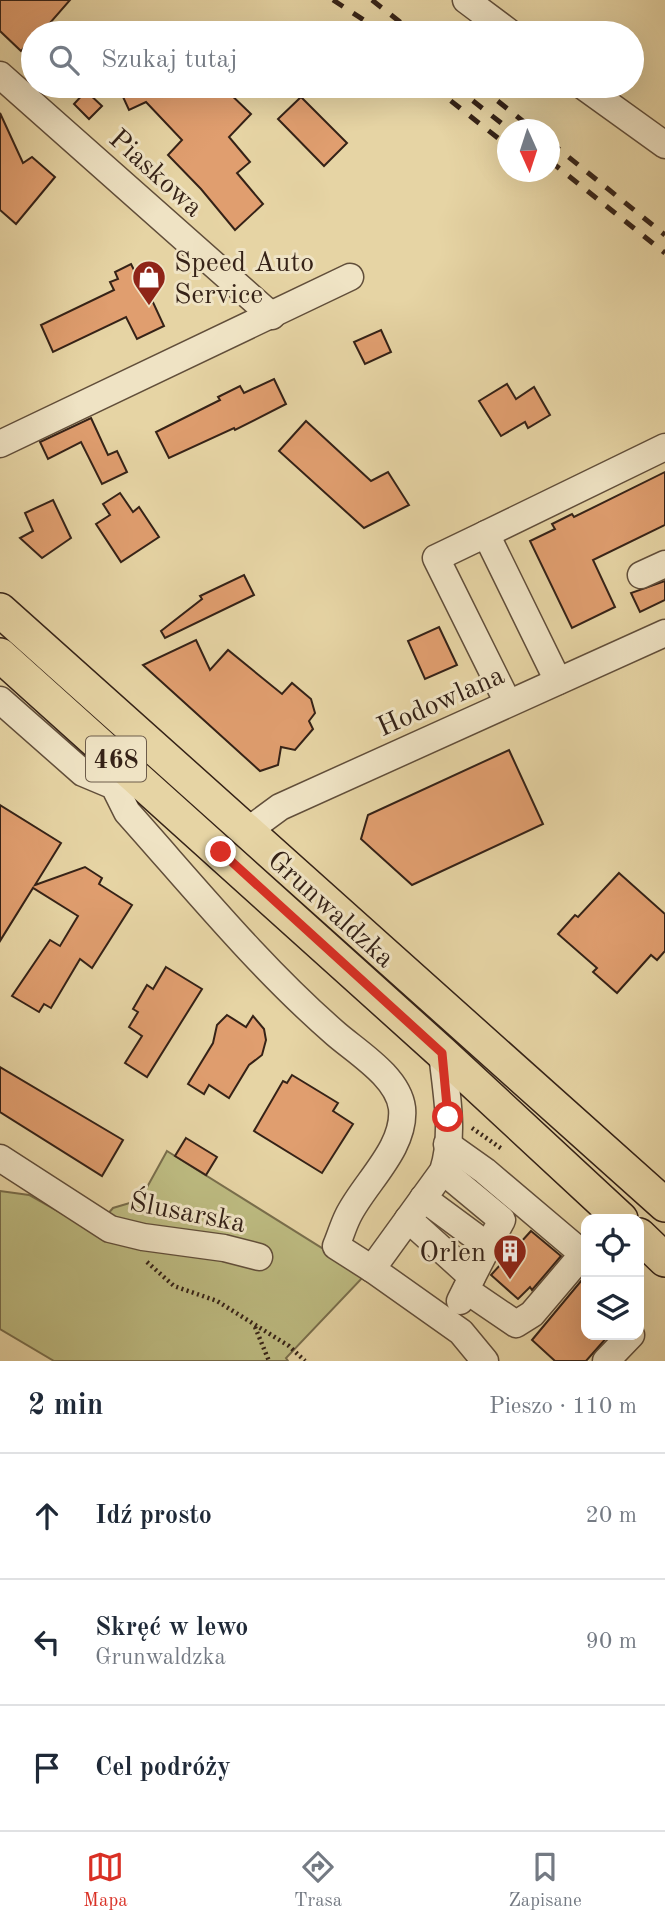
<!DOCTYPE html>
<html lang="pl">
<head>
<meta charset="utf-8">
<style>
	body { margin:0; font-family:"Old Standard TT",serif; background:#f2f2f3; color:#1f2937 }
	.controls { position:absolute; right:21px; bottom:21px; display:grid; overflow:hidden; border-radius:14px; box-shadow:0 7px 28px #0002 }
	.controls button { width:63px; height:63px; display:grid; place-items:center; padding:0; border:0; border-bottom:2px solid #e0e1e3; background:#fff; color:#1f2937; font:35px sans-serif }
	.compass { position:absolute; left:497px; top:119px; width:63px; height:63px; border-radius:50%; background:#fff; box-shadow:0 7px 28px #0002; rotate:177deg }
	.stop { position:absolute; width:21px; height:21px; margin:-16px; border:5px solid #d93025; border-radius:50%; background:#fff }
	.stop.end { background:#d93025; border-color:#fff; box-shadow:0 2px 7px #0008 }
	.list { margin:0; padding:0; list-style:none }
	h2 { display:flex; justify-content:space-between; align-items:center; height:91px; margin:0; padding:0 28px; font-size:30px }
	h2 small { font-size:23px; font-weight:400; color:#747a83 }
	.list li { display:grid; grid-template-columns:46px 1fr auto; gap:21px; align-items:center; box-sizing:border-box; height:126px; padding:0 28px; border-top:2px solid #e0e1e3 }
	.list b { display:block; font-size:26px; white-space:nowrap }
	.list p { margin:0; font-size:23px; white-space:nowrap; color:#747a83 }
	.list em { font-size:23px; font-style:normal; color:#747a83 }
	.icon { flex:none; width:38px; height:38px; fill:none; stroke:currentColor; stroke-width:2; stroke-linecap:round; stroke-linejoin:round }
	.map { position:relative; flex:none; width:665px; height:1361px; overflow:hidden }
	.search { position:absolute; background:#fff; box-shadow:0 7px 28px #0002; left:21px; right:21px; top:21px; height:77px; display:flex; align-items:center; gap:18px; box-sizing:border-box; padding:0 24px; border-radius:38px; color:#747a83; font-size:26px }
	.sheet { height:469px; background:#fff }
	nav { display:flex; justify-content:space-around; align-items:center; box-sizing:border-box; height:98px; border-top:2px solid #e0e1e3; background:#fff; font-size:19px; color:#747a83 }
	nav a { display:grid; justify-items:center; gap:4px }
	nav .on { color:#d93025 }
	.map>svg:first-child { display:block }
	.green { fill:#bdbb81; stroke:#796e4c; stroke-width:2 }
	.building { fill:#e09e6f; stroke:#352217; stroke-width:2 }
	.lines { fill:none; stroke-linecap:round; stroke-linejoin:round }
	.minor-casing { stroke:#614e3a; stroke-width:29 }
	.major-casing { stroke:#352217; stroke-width:36 }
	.path { stroke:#352217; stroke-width:4.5; stroke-dasharray:2 3.5; stroke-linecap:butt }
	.minor { stroke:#efe3c4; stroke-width:26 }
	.major { stroke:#e6d4a4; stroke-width:33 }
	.rail { stroke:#352217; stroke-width:5; stroke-dasharray:12 12; stroke-linecap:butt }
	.route { stroke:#d93025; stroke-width:9 }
	.labels { text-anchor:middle; stroke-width:6; stroke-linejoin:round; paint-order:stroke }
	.shield { fill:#efe3c4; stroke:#6d5c4b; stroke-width:2 }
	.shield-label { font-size:26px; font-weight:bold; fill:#352217 }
	.street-label { font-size:28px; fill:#352217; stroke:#efe3c4 }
	.poi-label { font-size:28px; fill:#352217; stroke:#efe3c4; text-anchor:start }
</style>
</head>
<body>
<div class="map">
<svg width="665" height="1361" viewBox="0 0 665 1361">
	<rect width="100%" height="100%" fill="#e6d4a4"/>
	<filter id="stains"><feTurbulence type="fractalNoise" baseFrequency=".00286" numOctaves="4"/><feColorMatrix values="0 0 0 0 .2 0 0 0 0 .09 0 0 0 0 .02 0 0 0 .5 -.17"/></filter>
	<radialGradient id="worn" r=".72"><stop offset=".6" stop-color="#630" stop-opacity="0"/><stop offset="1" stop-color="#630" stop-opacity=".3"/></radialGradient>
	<path class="green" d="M167,1151l198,124 -79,83 2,3h-234l-54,-32v-138l29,4 64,36 20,-23 27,-8z"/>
	<g class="building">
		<path d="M0,0h70l-20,23 -17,10v5l-12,13 -21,-20z"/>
		<path d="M118,86h104l29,28 -22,23 21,25 -13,11 26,31 -28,26 -34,-41 -33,-34 14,-15 -36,-38 -17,8z"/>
		<path d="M86,91l16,15 -13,13 -15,-15z"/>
		<path d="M301,97l46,46 -23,23 -46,-47z"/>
		<path d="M0,113l23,50 9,-6 23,20 -39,47 -16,-14z"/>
		<path d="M131,264l4,8 3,-2 26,56 -27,13 -11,-22 -73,35 -12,-27 73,-35 -4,-8 8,-3 -3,-7z"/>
		<path d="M381,330l10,22 -26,12 -11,-22z"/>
		<path d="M274,379l12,25 -51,26 -1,-2 -65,30 -13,-26 64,-32 -2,-3 22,-11 4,7z"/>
		<path d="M507,384l9,15 18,-12 16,28 -22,13 -3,-6 -24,14 -22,-35z"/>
		<path d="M91,418l17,37 9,-4 10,21 -25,12 -21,-42 -33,17 -8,-17z"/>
		<path d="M306,421l65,60 17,-9 21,33 -45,23 -85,-77z"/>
		<path d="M665,472v53l-72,35 22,47 -43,21 -42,-87 25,-12 -3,-5 20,-10 2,3z"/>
		<path d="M120,493l13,19 6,-5 20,30 -38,25 -25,-38 14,-9 -7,-11z"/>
		<path d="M53,500l18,38 -29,20 -22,-20 13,-7 -8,-18z"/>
		<path d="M244,575l10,20 -89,43 -4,-7 41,-32 -2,-3z"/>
		<path d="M665,581v19l-25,12 -9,-19z"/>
		<path d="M439,627l18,38 -32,14 -17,-38z"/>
		<path d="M196,640l14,30 18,-20 54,44 10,-11 19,16 4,14 -6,8 4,8 -18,21 -14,-3 -3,18 -18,6 -117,-106z"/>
		<path d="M509,750l34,74 -131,61 -51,-46 7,-24z"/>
		<path d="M0,805l61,38 -26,42 50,-18 17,11 -3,6 33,21 -40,63 -12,-9 -29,49 -7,-4 -5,8 -27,-16 38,-56 10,6 18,-30 -45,-28 -33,53z"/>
		<path d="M619,873l46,41v37l-8,9 -6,-5 -34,38 -24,-21 4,-4 -39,-34 17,-19 3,2z"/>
		<path d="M166,967l36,22 -55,88 -22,-14 17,-27 -13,-9 9,-15 -5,-3 14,-24 6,4z"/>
		<path d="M227,1015l19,12 7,-11 11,13 2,11 -4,15 -13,10 -20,33 -20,-13 -5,9 -16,-10 25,-41 4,-18z"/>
		<path d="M0,1067l123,73 -21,36 -102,-64z"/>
		<path d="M292,1075l46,28 -5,8 20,13 -31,49 -68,-42 29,-50 4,2z"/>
		<path d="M186,1138l31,19 -11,18 -31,-19z"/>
		<path d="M531,1231l30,25 -29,34 -2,-3 -12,12 -27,-24z"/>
		<path d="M586,1275v60h23l-23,26h-31l-23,-21z"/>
	</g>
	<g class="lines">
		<g class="minor-casing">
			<g id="minor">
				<path d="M466,0l44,33"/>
				<path d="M0,75l272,241"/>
				<path d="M583,86l82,59"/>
				<path d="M0,444l350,-167"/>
				<path d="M486,534l179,-87"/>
				<path d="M641,575l24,-11"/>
				<path d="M0,700l83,73 31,13 13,26c67,75 132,155 209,222 22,19 62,43 66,74 4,40 -38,75 -54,108 -5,10 -8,21 -12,30l36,23"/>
				<path d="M508,703l-72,-145 50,-24 72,147"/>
				<path d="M246,832l34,-25 385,-174"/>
				<path d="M442,1053c4,38 13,81 1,118l-71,98 89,63 24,29"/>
				<path d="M447,1144l38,27 98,83 -51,60 -16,10 -50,-34"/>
				<path d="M0,1158l110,71 33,8 81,11 35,9"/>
				<path d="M443,1171l59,49 -14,26"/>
				<path d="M423,1198l65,48 -16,31"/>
				<path d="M408,1219l64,58 -12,24"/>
				<path d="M606,1361l25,-26"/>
			</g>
		</g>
		<g class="major-casing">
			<g id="major">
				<path d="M0,610l665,595"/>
				<path d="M0,655l442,398 179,166"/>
				<path d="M639,1235l26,25"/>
			</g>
		</g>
		<g class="path">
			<path d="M531,25l11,8"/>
			<path d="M472,1128l30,21"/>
			<path d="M147,1262l27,24 43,15 72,45 16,15"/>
			<path d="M255,1327l14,34"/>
		</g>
		<use href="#minor" class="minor"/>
		<use href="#major" class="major"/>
		<g class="rail">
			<path d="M333,0l51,33"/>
			<path d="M372,0l42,33"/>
			<path d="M432,86l76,60"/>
			<path d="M454,86l56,44"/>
			<path d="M479,86l55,44"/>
			<path d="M550,142l115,93"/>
			<path d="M550,161l115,92"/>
		</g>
	</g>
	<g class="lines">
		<path class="route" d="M221,852l221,201 6,64"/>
	</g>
	<defs>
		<g id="shop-pin" transform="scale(1.75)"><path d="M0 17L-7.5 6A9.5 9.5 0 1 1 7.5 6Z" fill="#8f2418" stroke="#efe3c4"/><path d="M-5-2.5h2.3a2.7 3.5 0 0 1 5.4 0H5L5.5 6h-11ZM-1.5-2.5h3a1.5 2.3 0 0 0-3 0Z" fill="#fff"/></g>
		<g id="building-pin" transform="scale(1.75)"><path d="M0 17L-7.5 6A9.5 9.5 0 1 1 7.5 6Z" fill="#8f2418" stroke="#efe3c4"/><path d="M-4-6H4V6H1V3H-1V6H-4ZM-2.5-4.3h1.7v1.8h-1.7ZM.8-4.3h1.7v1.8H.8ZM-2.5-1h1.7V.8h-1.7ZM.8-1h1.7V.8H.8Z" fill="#fff"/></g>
	</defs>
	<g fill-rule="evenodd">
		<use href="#shop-pin" x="149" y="277"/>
		<use href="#building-pin" x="510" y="1251"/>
	</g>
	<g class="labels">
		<rect class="shield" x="86" y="736.5" width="60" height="45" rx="5"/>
		<g class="shield-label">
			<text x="116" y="768">468</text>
		</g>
		<g class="street-label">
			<text transform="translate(157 172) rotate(42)" y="10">Piaskowa</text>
			<text transform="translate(440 700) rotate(-24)" y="10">Hodowlana</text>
			<text transform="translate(332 908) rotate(42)" y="10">Grunwaldzka</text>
			<text transform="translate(188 1211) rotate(11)" y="10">Ślusarska</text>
		</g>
		<g class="poi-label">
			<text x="174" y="271">Speed Auto<tspan x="174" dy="32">Service</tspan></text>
			<text x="486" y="1261" text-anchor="end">Orlen</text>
		</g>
	</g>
	<rect width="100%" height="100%" filter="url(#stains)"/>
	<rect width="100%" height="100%" fill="url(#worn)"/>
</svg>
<div class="controls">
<button><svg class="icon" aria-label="locate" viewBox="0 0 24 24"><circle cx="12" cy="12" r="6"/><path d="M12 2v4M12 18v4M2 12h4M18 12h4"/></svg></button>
<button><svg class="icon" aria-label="layers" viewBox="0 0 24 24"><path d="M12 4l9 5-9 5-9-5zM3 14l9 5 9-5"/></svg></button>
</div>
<svg class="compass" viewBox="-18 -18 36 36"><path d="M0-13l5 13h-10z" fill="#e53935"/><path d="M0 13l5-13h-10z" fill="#747a83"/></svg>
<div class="stop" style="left:448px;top:1117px"></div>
<div class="stop end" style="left:221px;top:852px"></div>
<div class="search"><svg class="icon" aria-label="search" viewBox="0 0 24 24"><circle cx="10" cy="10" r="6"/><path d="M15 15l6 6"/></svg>Szukaj tutaj</div>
</div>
<section class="sheet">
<h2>2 min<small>Pieszo · 110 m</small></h2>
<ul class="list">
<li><svg class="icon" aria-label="ahead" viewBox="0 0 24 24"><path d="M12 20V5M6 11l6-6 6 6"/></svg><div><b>Idź prosto</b></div><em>20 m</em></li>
<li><svg class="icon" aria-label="left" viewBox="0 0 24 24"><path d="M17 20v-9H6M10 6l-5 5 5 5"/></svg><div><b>Skręć w lewo</b><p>Grunwaldzka</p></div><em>90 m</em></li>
<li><svg class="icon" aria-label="arrive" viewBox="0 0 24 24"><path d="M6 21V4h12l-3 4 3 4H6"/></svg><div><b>Cel podróży</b></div></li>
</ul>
</section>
<nav>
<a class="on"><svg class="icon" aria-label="map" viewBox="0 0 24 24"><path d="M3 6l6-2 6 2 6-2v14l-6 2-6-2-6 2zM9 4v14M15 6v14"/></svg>Mapa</a>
<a><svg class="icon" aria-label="directions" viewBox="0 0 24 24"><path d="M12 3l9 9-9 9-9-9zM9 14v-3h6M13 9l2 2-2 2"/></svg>Trasa</a>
<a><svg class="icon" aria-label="saved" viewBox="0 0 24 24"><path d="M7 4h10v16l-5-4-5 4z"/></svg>Zapisane</a>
</nav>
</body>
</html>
